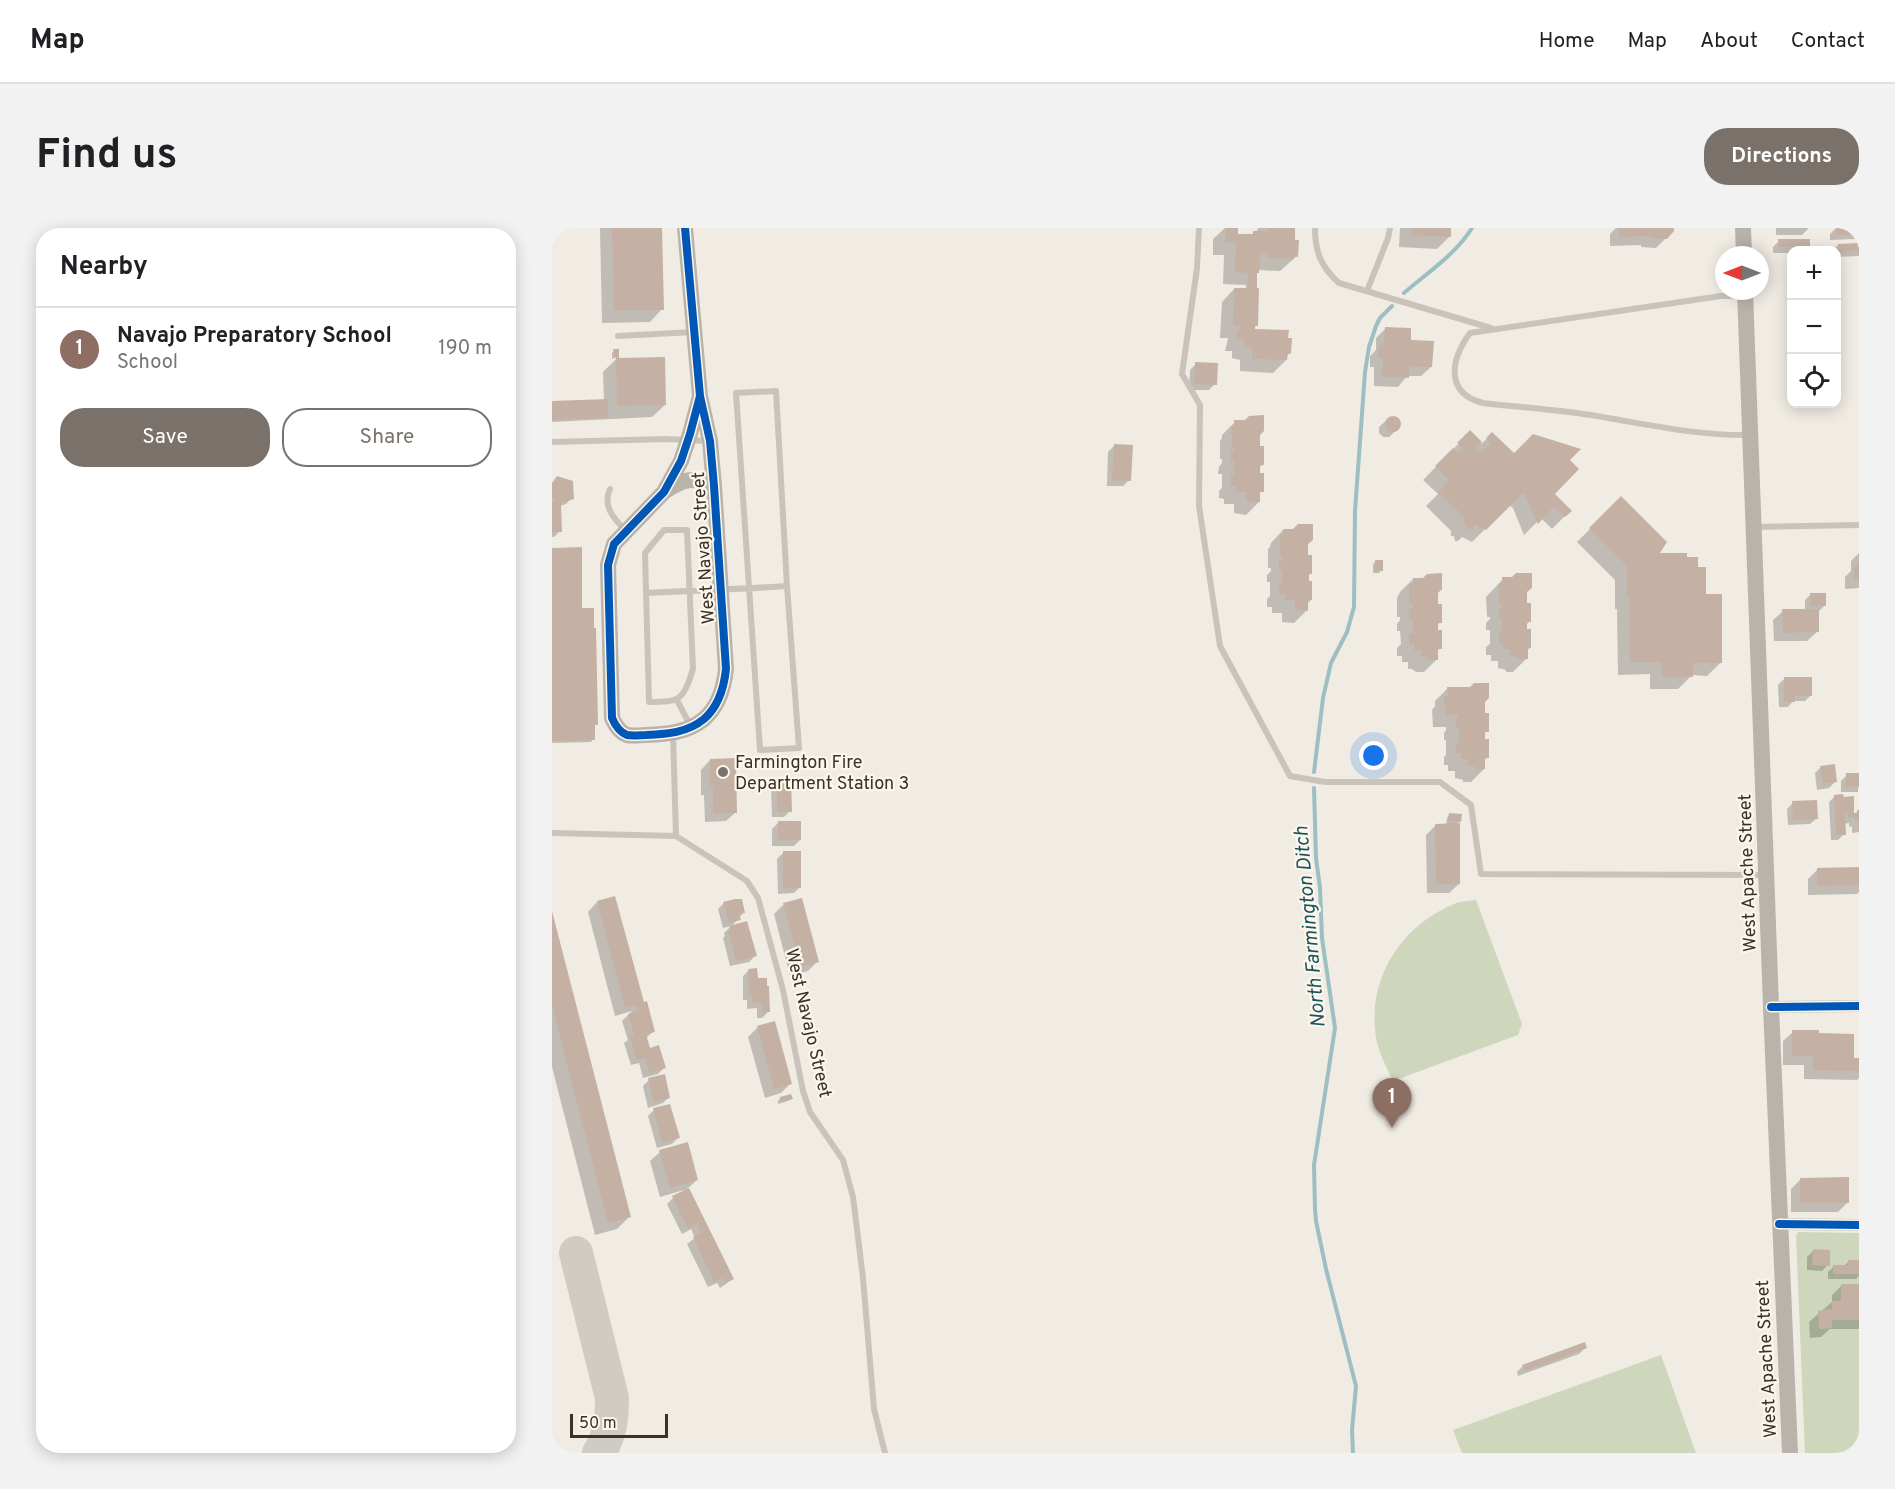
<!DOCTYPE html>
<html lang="en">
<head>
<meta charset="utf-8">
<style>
	body { margin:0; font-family:Overpass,sans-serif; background:#f2f2f2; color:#202124 }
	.controls { position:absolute; right:18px; top:18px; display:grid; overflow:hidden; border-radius:12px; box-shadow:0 3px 15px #0003 }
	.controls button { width:54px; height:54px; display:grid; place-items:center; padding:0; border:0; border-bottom:2px solid #e0e0e0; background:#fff; color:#202124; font:30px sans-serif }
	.compass { position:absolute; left:1163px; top:18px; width:54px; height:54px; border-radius:50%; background:#fff; box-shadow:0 3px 15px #0003; rotate:270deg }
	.scale { position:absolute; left:18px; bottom:15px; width:98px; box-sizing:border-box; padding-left:6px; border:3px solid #3b3129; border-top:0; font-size:16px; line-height:21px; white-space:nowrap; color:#3b3129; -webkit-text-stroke:4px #fcf6eb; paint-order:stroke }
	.you { position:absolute; left:822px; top:528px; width:21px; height:21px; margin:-15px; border:4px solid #fff; border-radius:50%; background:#1a73e8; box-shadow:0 0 0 9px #1a73e833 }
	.badge { display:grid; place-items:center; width:39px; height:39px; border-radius:50%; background:#7a726a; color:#fff; font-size:20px; font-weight:700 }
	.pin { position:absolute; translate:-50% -50px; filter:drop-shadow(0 2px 3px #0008) }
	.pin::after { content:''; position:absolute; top:32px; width:21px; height:18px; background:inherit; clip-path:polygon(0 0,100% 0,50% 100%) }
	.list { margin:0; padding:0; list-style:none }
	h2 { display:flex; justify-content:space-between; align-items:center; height:78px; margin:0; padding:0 24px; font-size:26px }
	h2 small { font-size:20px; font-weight:400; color:#757577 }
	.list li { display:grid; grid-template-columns:39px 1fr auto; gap:18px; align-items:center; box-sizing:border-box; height:84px; padding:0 24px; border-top:2px solid #e0e0e0 }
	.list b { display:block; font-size:22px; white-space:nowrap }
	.list p { margin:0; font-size:20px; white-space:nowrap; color:#757577 }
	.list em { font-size:20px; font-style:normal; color:#757577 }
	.actions { display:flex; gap:12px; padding:18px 24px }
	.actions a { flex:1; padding:14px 0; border:2px solid #7a726a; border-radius:24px; text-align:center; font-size:21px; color:#7a726a }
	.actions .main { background:#7a726a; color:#fff }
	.icon { flex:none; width:33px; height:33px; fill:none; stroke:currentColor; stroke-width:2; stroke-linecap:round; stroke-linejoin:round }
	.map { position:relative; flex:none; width:1307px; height:1225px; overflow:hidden; border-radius:24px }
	header { display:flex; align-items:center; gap:36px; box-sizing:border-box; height:84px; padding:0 30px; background:#fff; border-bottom:2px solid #e0e0e0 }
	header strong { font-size:28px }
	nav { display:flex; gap:33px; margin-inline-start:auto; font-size:21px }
	.intro { display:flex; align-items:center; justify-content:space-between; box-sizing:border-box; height:144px; padding:0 36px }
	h1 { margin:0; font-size:42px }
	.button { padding:15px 27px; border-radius:24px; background:#7a726a; color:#fff; font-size:21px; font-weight:700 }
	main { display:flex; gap:36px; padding:0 36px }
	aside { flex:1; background:#fff; border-radius:24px; box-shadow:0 3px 15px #0003 }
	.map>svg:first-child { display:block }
	.green { fill:#ced7bc }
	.shadow { fill:#0003 }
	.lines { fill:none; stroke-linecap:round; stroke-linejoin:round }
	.stream { stroke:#9dbfc3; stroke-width:4 }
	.taxiway { stroke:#d0ccc4; stroke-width:34 }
	.building { fill:#c5b1a3 }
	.lane { stroke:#c9c3bc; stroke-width:6 }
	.street { stroke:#c9c3bc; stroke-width:12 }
	.secondary { stroke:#bab3ac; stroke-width:16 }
	.cycleway-casing { stroke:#fcf6eb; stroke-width:11 }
	.cycleway { stroke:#0057b8; stroke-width:8 }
	.poi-dot { fill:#7a726a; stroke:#fcf6eb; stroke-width:2 }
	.labels { text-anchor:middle; stroke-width:4.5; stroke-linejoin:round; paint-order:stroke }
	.street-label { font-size:18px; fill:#3b3129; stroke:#fcf6eb }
	.poi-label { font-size:18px; fill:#3b3129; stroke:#fcf6eb; text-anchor:start }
	.water-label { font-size:20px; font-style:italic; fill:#1a5461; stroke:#fcf6eb }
</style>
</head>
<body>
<header>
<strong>Map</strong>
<nav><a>Home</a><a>Map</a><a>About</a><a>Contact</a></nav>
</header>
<div class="intro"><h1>Find us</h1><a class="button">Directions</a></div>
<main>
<aside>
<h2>Nearby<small></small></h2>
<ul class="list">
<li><span class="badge" style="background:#8d6e63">1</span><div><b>Navajo Preparatory School</b><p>School</p></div><em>190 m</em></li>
</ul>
<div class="actions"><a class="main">Save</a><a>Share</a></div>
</aside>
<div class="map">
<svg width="1307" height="1225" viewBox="0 0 1307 1225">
	<rect width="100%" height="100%" fill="#f0ece3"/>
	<g class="green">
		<path d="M924,672l46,124 -4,11 -125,46c-8,-17 -17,-33 -18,-52 -5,-55 28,-104 79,-125 6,-3 15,-3 22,-4z"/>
		<path d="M1246,1004l61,1v220h-54l-9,-217z"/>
		<path d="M1109,1127l35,98h-234l-9,-23z"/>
	</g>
	<g class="shadow">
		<path d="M48,0h60l2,81 -12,13 -48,1z"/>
		<path d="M673,0h12l-1,7h15l3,-3 2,1 2,-5h36l3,28 -17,15 -22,-1 -2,5v51l-2,2 36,25 -4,3v4l-13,13 -33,-2v-11l-8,-2v-7h-7l3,-13h-8l2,-36 12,-13 12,1v-5l-23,-1 1,-29h-11v-16z"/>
		<path d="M848,0h50v8l-13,13 -38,-2z"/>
		<path d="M1064,0h57v3l-17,17 -15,-1v-2l-31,1v-12z"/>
		<path d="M1224,0h32v1l-6,6h-26z"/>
		<path d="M1284,0h23v9l-2,2 -27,1v-6z"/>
		<path d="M1227,13l29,6 -3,3h-13v3h-19v-6z"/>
		<path d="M1286,17h21v11l-23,1v-7h-3z"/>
		<path d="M834,100l23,13 22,26 -10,9h-14l-9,11 -24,-1v-19h-4v-11l6,-6v-12z"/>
		<path d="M62,123l3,6 -5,2v-6z"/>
		<path d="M64,131l49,46 -13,12 -100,5v-20l52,-1 -1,-29z"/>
		<path d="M644,136l19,20 -6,6h-20l1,-20z"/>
		<path d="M838,189h5l5,4v6l-11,10h-6l-4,-4v-6z"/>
		<path d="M683,194l23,13 4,30 -3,3 3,23 -4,4 1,7 -13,13 -12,-2v-9h-10v-5l-5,-1v-7l3,-3v-14h-4l1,-7 3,-4v-4h-2v-18l2,-3v-3z"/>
		<path d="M918,204l11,12 11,-10 22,21 54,6 -15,33 17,17 -18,18 -11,-11 -17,17 -11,-27 -4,-3 -37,37 -10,-5 -4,4h-3l-1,-5h-3v-5l-25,-25 12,-12 -15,-14z"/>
		<path d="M562,218l15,34 -6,6h-16l1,-34z"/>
		<path d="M0,256l20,14 -6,6 -6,2v25l-6,6h-2z"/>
		<path d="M1069,270l36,56 40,15 23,94 -13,13 -15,-1 -14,14h-28v-15l-32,1 -1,-66h-2v-29l-38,-38z"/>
		<path d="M731,302l24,13v13l4,17 -4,4 4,23 -4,4v6l-13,13 -12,-1v-9h-10v-6h-5v-8l3,-3v-14h-3v-7l4,-4v-3h-3v-19l2,-2 1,-4z"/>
		<path d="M0,321l29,61 15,114 -3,3v12l-2,3 -39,1z"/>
		<path d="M1307,325v35l-14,1v-12l6,-6v-10z"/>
		<path d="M824,333l5,9 -2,3h-6v-9z"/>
		<path d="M861,351l23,14 4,29 -3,4 3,22 -3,4v7l-13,13h-8l-4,-3h-4v-7h-6v-6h-5v-8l4,-4 -1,-13h-3v-7l3,-4v-3h-3v-19l3,-6z"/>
		<path d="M951,351l23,13v12l4,17 -4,4 4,23 -4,3v8l-13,13h-7v-2l-8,-2v-7h-7v-6h-5v-8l4,-3v-14h-4v-7l4,-4v-2h-3l-1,-20z"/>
		<path d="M1259,366l14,11 -6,6 -2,21 -10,9h-33l-1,-21 10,-9h22v-11z"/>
		<path d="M1232,451l27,16 -6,6h-12l-5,6h-9l-1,-22z"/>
		<path d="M896,460l35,14 4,29 -4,4 4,23 -4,3 1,8 -13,13h-8v-2l-8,-2v-7h-7v-6h-4v-8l2,-2v-15h-2v-7l2,-3v-3h-13l-1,-17 3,-4v-5z"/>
		<path d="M158,532l26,52 -10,9 -21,1 -1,-27h-3v-25z"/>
		<path d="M1269,539l14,15 -6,6 -12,2 -2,-17z"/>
		<path d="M1295,547h12l-1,17h-17v-11z"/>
		<path d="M225,552l13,31 -6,6h-12l-1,-31z"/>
		<path d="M1283,568l18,19 6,-4v21l-7,1v-7l-3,1v-4l-5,1v10l-6,6h-7l-2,-38z"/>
		<path d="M1241,575l24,15 -7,6 -22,1 -1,-16z"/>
		<path d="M897,587l11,6 -4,4 3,59 -10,9h-22l-1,-58 10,-10h10l1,-7z"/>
		<path d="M226,595l22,17 -6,6h-22v-17z"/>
		<path d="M231,625l17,34 -6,6 -16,1 -1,-35z"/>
		<path d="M1266,641h41v23l-2,2 -49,1v-16z"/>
		<path d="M249,672l16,62 -9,9 -18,5 -16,-62 9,-9z"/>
		<path d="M45,674l45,100 12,29 -8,7 3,12 15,18 -6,6 -15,4 -4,-15 -8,2 -7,-22 4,-3 -6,-19 10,-10 -17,5 -27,-104z"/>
		<path d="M172,675l20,9 -12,14 23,30 -6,6 -19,4 -7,-28 2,-2 -1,-3 7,-7 -8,2 -5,-19z"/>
		<path d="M0,686l78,302 -13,13 -22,6 -43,-168z"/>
		<path d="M197,742l7,10 12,32 -6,6h-5v-10l-10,1v-9h-4v-24z"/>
		<path d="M206,799l32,57 -9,9 -16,5 -17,-61z"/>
		<path d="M1241,804l60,27h6v19l-2,2 -53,-1v-14h-21v-24z"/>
		<path d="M97,852l20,17 -6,6 -15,5 -5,-22z"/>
		<path d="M228,870l11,1 -3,2 -10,3v-3z"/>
		<path d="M102,882l24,28 -6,6 -15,4 -9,-32z"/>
		<path d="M108,924l37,28 -10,9 45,89 -6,6 -6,4 -3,-5 -9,4 -21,-43 8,-6 -4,-9 -9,5 -15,-30 6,-6 12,-6 -1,-2 -24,7 -10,-36z"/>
		<path d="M1249,951l47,23 -10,10h-47v-23z"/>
		<path d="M1261,1023l15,14 -6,6 -15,-1v-13z"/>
		<path d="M1297,1033h10v15l-3,3h-28v-7l6,-6h10z"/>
		<path d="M1290,1057l17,1v43h-29l-9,8 -11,1 -1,-16 23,-20v-7z"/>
		<path d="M1033,1120l-6,6 -61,22 -1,-4 6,-6z"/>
	</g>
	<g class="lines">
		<g class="stream">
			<path d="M852,65c23,-20 52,-39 68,-65"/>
			<path d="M762,544l9,-74 8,-35 16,-31 7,-25 1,-96 10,-139 4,-25 7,-21 4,-8 12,-12"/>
			<path d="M762,560l2,70 4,30 2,50 13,90 -21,137 1,44 1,12 10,48 30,117 -4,44 1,23"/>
		</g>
		<path class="taxiway" d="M24,1025l36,145c0,20 -2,38 -13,55"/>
	</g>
	<g class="building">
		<path d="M60,0h50l2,82h-50z"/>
		<path d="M674,0h12v6h15v-3h15v-3h27v12h4l-1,17 -4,-1v3l-27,-1 1,-5 -8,-1 -1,21h-2v15h2l-1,38h-3v3l34,1 -1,8h4l-1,16 -3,-1 -1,7 -35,-1v-12l-8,-2v-6l-7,-1v-8h3v-4h-7l1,-38h14v-15l-13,-1 1,-29 -11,-1z"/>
		<path d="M860,0h39v9l-40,-2z"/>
		<path d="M1067,0h55v3l-7,8 -17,-1v-2l-31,1z"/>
		<path d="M1284,0h23v6l-23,1z"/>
		<rect x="1226" y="11" width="32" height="8"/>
		<path d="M1307,15v8l-21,1v-8z"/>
		<path d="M833,99l26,1v12l23,1 -2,26 -23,-1v12l-27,-1 1,-19h-5l1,-13h5z"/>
		<path d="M61,121h6v9l46,-1 1,48 -49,1 -1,-49h-2z"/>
		<path d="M643,134l23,1 -1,22 -23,-1z"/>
		<path d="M56,171v19l-56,2v-19z"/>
		<path d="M712,187v16l-4,4v11h4v19h-4v8h4v19h-4v10h-10v-1h-4v-9h-10v-6h-5v-10h3v-15h-3v-9h4l-1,-5h-2v-21h2v-6h11l4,-4z"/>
		<circle cx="841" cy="196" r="8"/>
		<path d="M918,202l12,12 -6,6 5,5 10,-10 -5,-5 6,-6 22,21 19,-19 48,15 -11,11 9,9 -24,25 17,17 -7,6 -11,-10 -16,17 -13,-29 -2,-2 -37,37 -11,-6 -2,5h-6l-1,-5h-3l1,-7 -26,-25 11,-12 -14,-14 18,-18 5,5 5,-5 -6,-5z"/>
		<path d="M562,216l19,1 -2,36 -19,-1z"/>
		<path d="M5,248l16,5 1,18 -13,4 1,29h-10v-30l3,-2 -3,-3v-14z"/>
		<path d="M1069,268l46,46 -7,11h27v4h11v10h8v27h16v69h-29v14h-31v-15h-32v-65h-3v-31l-38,-38z"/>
		<path d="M746,296h15v16l-5,4v11h4v19h-3v7h3v19h-4v11l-13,-2v-9h-10v-5l-5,-1 -1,-9h3v-15h-3v-9h4v-5h-3v-21h3v-6h10z"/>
		<path d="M30,319v61h12v20h2l2,97h-3v15l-43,1v-193z"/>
		<rect x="823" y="332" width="8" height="11"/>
		<rect x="1302" y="338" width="5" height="14"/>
		<path d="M890,345v16l-4,4v11h4v19h-4v7h4v19h-4v11h-9l-4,-3h-4v-7h-7v-7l-5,1v-10h4v-15h-4v-10h4v-4h-4v-21h4v-6h10l4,-4z"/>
		<path d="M964,345h16v15l-5,4v11h4v19h-4v7h4v19h-3v11h-10v-2l-8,-1v-7h-7v-6h-4v-10h3v-15h-3v-9h3v-5h-3v-21h3v-6h10z"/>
		<rect x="1258" y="365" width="16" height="13"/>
		<path d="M1230,381h37v23l-36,1z"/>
		<path d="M1232,449h28v19h-17v6h-11z"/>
		<path d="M922,455h15v15l-4,4v11h4v19h-4v7h4v19h-4v11h-9v-2l-8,-1v-7h-7v-6h-5v-10h3v-15h-3v-9h2v-4h-12v-11h-2v-8h4l-1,-9h23z"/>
		<path d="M184,530l1,55h-24v-27h-3v-27z"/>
		<path d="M1283,536l2,18 -14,2 -3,-18z"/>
		<rect x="1294" y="545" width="13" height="14"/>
		<path d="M225,551h14l1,33h-15z"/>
		<path d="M1291,566l1,3 10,-1v17h3v-3h2v11h-4v-3h-7v-5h-3l1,22h-10l-2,-40z"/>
		<path d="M1265,572l1,19 -25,1 -1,-19z"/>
		<path d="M897,585l13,1 -1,8 -13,-1z"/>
		<rect x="226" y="593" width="23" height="19"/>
		<path d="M908,595v61h-24l-1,-60z"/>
		<rect x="231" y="623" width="18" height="37"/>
		<path d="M1307,639v18l-42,1v-18z"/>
		<path d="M63,668l29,106 3,-1 8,31 -9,2 4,14 9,-3 7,23 -17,5 -4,-15 -9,2 -6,-24 4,-1 -6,-21 10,-3 -2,-6 -11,3 -28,-107z"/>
		<path d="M250,670l17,64 -19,5 -17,-64z"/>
		<path d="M183,671h7l3,14 -6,1 2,6 -12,3 -6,-21z"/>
		<path d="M0,683l79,306 -23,6 -56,-217z"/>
		<path d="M195,693l10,35 -21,5 -8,-30 3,-1 -2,-4z"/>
		<path d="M205,740l1,10h9v8h2l1,26h-8v-9h-10v-8h-3l-1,-26z"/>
		<path d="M223,793l17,63 -18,5 -17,-63z"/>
		<path d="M1240,802h27v3l35,1v24h5v13l-46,-1v-14h-21z"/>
		<path d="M113,846l5,24 -16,5 -6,-25z"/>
		<path d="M239,866l2,5 -12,3 -1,-5z"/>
		<path d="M118,876l10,34 -18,5 -9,-35z"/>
		<path d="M136,914l10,38 -28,8 -11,-38z"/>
		<path d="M1297,949v26h-49v-25z"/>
		<path d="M137,960l45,91 -8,4 -3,-5 -9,4 -21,-45 8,-4 -4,-9 -9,5 -16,-33z"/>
		<path d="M1261,1021l17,1v16l-18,-1z"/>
		<path d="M1296,1032h11v14h-26v-9h15z"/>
		<path d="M1289,1056h18v36h-27v8l-13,1 -1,-18 14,-2v-8h9z"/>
		<path d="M1033,1114l2,6 -62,23 -3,-6z"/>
	</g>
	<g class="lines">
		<g class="lane">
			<path d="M647,0l-2,40 -15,106 18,31 -1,101 21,140 70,130 35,6h115l31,23 10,69 285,1"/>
			<path d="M763,0c0,24 6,39 24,55l152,45"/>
			<path d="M815,63l21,-53 2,-10"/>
			<path d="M1193,68h-24l-251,37c-19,26 -26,60 13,70 42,5 84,7 125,15 47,8 93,18 142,17"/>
			<path d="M66,108l76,-4"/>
			<path d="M0,214l113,-3 44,2"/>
			<path d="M58,261c-8,17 4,30 16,42"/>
			<path d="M1202,299l105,-2"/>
			<path d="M112,302h23l6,139c-10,31 -12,33 -44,33l-4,-149z"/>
			<path d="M94,365c47,-2 94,-4 141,-7l-11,-195 -40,2 24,357 39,-2 -12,-162"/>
			<path d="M125,472l14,27"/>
			<path d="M121,506l3,102"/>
			<path d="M0,605l124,3"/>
			<path d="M124,608l71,45 11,17 25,92 20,101 7,21 33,48 10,37 10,81 11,131 11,44"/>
		</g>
		<g class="street">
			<path d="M1219,779l88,-1"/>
			<path d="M1227,996l80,1"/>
		</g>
		<g class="secondary">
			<path d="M133,0l15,168 10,45 4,45 12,183c-2,19 -7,37 -22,50 -17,14 -37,15 -58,16 -5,0 -13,1 -19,0 -8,-3 -12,-10 -15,-17l-4,-153 6,-21 50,-52 17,-31 9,-27 10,-38"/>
			<path d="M1191,0l1,27"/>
			<path d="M1193,63l26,716 19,446"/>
			<path d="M113,263c20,-13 27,-14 49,-5"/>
		</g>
		<g class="cycleway-casing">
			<g id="cycleway">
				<path d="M133,0l15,168 10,45 4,45 12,183c-2,19 -7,37 -22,50 -17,14 -37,15 -58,16 -5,0 -13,1 -19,0 -8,-3 -12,-10 -15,-17l-4,-153 6,-21 50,-52 17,-31 9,-27 10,-38"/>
				<path d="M1219,779l88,-1"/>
				<path d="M1227,996l80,1"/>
			</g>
		</g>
		<use href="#cycleway" class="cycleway"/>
	</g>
	<circle class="poi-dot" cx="171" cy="544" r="6"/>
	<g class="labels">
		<g class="street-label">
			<text transform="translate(151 320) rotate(-94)" y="6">West Navajo Street</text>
			<text transform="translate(1195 645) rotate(-92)" y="6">West Apache Street</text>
			<text transform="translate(257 795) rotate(77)" y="6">West Navajo Street</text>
			<text transform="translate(1214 1131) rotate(-93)" y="6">West Apache Street</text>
		</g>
		<g class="poi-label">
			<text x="183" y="540">Farmington Fire<tspan x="183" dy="21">Department Station 3</tspan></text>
		</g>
		<g class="water-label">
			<text transform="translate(757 699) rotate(-95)" y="7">North Farmington Ditch</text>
		</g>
	</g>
</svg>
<div class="controls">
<button>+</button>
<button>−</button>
<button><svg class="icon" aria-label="locate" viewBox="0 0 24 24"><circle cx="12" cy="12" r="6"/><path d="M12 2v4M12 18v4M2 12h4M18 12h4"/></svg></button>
</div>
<svg class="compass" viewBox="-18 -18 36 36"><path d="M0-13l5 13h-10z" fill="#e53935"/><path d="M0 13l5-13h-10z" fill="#757577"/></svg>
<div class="scale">50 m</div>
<div class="you"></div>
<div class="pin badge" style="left:840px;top:900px;background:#8d6e63">1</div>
</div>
</main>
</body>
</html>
